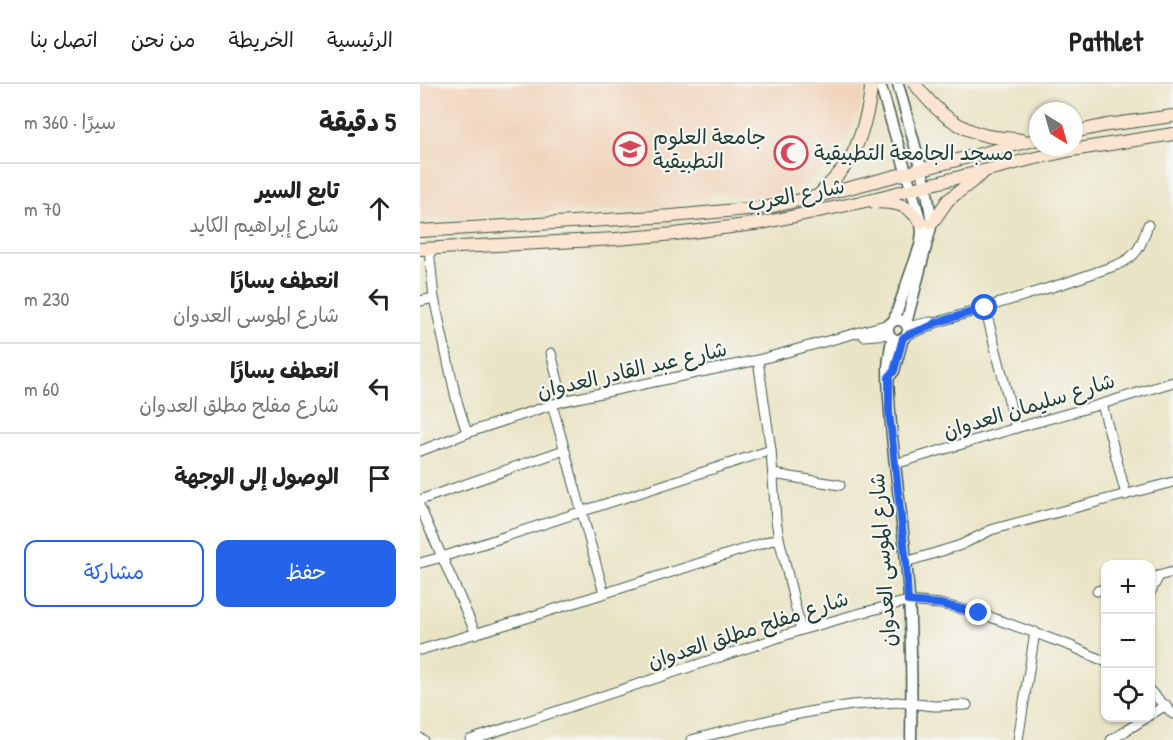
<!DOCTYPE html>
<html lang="ar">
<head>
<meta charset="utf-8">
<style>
	body { margin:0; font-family:"Patrick Hand","Playpen Sans Arabic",sans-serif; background:#f2f2f2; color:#222; direction:rtl }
	.controls { position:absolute; right:18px; bottom:18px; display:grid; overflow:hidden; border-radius:12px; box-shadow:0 2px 4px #0004 }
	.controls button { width:54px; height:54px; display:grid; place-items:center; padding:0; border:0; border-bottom:2px solid #e0e0e0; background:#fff; color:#222; font:30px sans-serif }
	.compass { position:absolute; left:609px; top:18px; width:54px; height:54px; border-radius:50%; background:#fff; box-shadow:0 2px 4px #0004; rotate:143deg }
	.stop { position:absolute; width:18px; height:18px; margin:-14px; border:4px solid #2563eb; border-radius:50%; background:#fff }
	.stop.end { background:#2563eb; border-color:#fff; box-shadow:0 2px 6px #0008 }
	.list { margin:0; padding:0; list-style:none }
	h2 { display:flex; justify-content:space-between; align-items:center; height:78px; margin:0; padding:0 24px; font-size:26px }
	h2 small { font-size:20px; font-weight:400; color:#767676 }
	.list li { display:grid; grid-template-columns:39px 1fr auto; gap:18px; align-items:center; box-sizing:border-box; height:90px; padding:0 24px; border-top:2px solid #e0e0e0 }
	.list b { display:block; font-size:22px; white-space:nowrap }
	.list p { margin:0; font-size:20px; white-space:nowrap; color:#767676 }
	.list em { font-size:20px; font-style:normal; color:#767676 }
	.actions { display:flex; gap:12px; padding:18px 24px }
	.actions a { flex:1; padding:14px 0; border:2px solid #2563eb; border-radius:12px; text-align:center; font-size:21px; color:#2563eb }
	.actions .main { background:#2563eb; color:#fff }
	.icon { flex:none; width:33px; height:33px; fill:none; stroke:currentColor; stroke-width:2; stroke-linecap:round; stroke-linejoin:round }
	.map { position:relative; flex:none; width:753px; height:656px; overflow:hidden; direction:ltr }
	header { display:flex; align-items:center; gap:36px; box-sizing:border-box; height:84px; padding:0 30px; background:#fff; border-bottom:2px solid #e0e0e0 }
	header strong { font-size:28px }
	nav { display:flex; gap:33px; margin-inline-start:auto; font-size:21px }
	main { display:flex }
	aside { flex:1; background:#fff }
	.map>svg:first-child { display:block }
	.built { fill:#f1d5bd }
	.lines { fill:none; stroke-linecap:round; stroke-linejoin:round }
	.minor-casing { stroke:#3d564a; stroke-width:11 }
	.tertiary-casing { stroke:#3d564a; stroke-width:13 }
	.secondary-casing { stroke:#3d564a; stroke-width:14 }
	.minor { stroke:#fff; stroke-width:9 }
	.tertiary { stroke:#fff; stroke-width:10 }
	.secondary { stroke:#fce5d0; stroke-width:12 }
	.route { stroke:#2563eb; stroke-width:8 }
	.labels { text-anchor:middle; stroke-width:4.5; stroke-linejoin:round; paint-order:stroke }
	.poi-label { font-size:21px; fill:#1f3d34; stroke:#f6f6f2; text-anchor:start }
	.street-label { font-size:21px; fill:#1f3d34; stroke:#f6f6f2 }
</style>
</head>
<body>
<header>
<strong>Pathlet</strong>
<nav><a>الرئيسية</a><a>الخريطة</a><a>من نحن</a><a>اتصل بنا</a></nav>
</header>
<main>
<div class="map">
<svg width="753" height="656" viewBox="0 0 753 656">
	<rect width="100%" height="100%" fill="#f6f6f2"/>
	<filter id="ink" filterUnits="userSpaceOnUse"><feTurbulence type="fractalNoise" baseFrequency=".0167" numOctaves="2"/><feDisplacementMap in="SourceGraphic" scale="12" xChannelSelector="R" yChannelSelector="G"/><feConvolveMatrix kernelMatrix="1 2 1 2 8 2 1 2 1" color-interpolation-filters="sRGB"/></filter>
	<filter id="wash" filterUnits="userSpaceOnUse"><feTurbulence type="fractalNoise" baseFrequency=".008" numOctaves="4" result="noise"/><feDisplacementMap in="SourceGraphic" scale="24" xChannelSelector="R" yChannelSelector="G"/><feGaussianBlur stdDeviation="1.35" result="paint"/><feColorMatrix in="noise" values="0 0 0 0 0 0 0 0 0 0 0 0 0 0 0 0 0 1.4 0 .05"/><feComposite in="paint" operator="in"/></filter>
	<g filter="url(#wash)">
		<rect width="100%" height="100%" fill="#eae4c6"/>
		<path class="built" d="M0,0h444l-1,16 -13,32 -22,34 -29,21 -27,10 -14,1 -42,-6 -38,14 -258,12z"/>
	</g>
	<g filter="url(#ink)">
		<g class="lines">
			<g class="minor-casing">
				<g id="minor">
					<path d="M9,165l5,49 22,100 11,35"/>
					<path d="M0,217l14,-3"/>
					<path d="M565,224l31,120"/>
					<path d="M487,243l23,-5 5,1 130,-40 52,-18c21,-9 24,-19 31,-40"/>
					<path d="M486,251l25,-9"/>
					<path d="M444,252l25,-2"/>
					<path d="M131,269l12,48"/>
					<path d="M338,276l13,90 5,70 3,18 22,92"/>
					<path d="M132,320l52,189"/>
					<path d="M682,320l24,91"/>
					<path d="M0,367l47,-18 96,-32 195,-41 131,-36"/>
					<path d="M475,380l121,-36 86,-24 71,-22"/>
					<path d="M353,390l67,11"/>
					<path d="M0,416l144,-50"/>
					<path d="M0,423l56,127"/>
					<path d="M486,478l55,-17 30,-15 14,-4 168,-44"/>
					<path d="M0,479l22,-6 329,-107"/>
					<path d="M730,494l23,-6"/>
					<path d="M677,507l9,-3"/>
					<path d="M730,509l9,-17"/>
					<path d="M0,566l94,-28 265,-84"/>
					<path d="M730,607l23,23"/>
					<path d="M730,631l16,-10"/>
					<path d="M0,654l3,2"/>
					<path d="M50,656l331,-110 56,-16 51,-13 32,3 39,9 92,33 35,16"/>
					<path d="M271,656l82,-21 41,-8 38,-6 46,-3 36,4 33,-1"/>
					<path d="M598,656l17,-108"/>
					<path d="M691,656l35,-22"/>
				</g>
			</g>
			<g class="tertiary-casing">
				<g id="tertiary">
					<path d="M460,0l41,138 1,11 -2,13 -26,74"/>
					<path d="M478,0l28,102 6,37 -26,101"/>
					<circle cx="478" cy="246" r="10"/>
					<path d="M472,254c-1,10 -4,21 -4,32 1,64 12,127 18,191 6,59 6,120 5,179"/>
					<path d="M469,293l5,-6 9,-33"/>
				</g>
			</g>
			<g class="secondary-casing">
				<g id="secondary">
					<path d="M495,0c19,25 41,45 73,52 11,2 22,2 33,4"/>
					<path d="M654,48l33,-7 66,-9"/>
					<path d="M398,112c10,-11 22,-22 31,-35 11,-19 22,-56 22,-77"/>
					<path d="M454,118c24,1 32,1 47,20"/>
					<path d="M512,139l16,-23 34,-26"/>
					<path d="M0,147l252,-15 97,-9 49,-11 220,-57"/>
					<path d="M0,165l196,-10 59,-5 87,-11 99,-21 166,-42 45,-10 101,-16"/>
				</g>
			</g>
			<use href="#minor" class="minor"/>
			<use href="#tertiary" class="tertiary"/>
			<use href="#secondary" class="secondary"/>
		</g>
	</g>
	<g class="lines" filter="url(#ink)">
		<path class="route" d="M559,529l-39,-9 -32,-3 -2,-39 -17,-151v-34l5,-6 9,-33c9,-8 23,-7 32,-15l50,-15"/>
	</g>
	<defs>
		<g id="university-ring" transform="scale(1.725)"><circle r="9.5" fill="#f6f6f2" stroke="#d1495b" stroke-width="1.5"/><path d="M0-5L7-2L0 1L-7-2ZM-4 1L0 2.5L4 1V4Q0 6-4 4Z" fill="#d1495b"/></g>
		<g id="mosque-ring" transform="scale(1.725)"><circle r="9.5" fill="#f6f6f2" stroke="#d1495b" stroke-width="1.5"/><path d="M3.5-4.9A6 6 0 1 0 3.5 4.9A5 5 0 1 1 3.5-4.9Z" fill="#d1495b"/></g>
	</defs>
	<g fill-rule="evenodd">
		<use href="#university-ring" x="210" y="65"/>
		<use href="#mosque-ring" x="371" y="69"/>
	</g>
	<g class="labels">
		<g class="poi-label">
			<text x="233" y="60">جامعة العلوم<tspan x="233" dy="24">التطبيقية</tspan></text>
			<text x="394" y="76">مسجد الجامعة التطبيقية</text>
		</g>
		<g class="street-label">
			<text transform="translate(376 111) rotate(-11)" y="7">شارع العرب</text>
			<text transform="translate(212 286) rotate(-13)" y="7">شارع عبد القادر العدوان</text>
			<text transform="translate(609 322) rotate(-17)" y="7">شارع سليمان العدوان</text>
			<text transform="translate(463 476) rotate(-94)" y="7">شارع الموسى العدوان</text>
			<text transform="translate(328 546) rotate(-18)" y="7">شارع مفلح مطلق العدوان</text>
		</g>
	</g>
</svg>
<div class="controls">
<button>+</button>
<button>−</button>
<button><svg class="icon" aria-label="locate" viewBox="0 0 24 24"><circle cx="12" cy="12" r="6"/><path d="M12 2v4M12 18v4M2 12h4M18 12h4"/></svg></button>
</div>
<svg class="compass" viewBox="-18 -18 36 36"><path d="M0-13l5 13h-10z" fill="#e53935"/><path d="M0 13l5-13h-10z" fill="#767676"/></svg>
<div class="stop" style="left:565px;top:224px"></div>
<div class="stop end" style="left:559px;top:529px"></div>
</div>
<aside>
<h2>5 دقيقة<small>سيرًا · 360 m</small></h2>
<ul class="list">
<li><svg class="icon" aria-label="ahead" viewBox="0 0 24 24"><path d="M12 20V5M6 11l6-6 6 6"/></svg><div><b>تابع السير</b><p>شارع إبراهيم الكايد</p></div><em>70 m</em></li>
<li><svg class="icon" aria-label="left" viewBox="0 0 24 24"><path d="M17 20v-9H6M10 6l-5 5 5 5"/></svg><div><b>انعطف يسارًا</b><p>شارع الموسى العدوان</p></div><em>230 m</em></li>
<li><svg class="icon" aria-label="left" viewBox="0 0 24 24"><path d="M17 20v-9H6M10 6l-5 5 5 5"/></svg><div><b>انعطف يسارًا</b><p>شارع مفلح مطلق العدوان</p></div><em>60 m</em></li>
<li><svg class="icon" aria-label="arrive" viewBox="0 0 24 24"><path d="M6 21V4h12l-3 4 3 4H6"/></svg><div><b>الوصول إلى الوجهة</b></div></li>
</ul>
<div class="actions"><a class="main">حفظ</a><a>مشاركة</a></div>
</aside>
</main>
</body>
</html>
